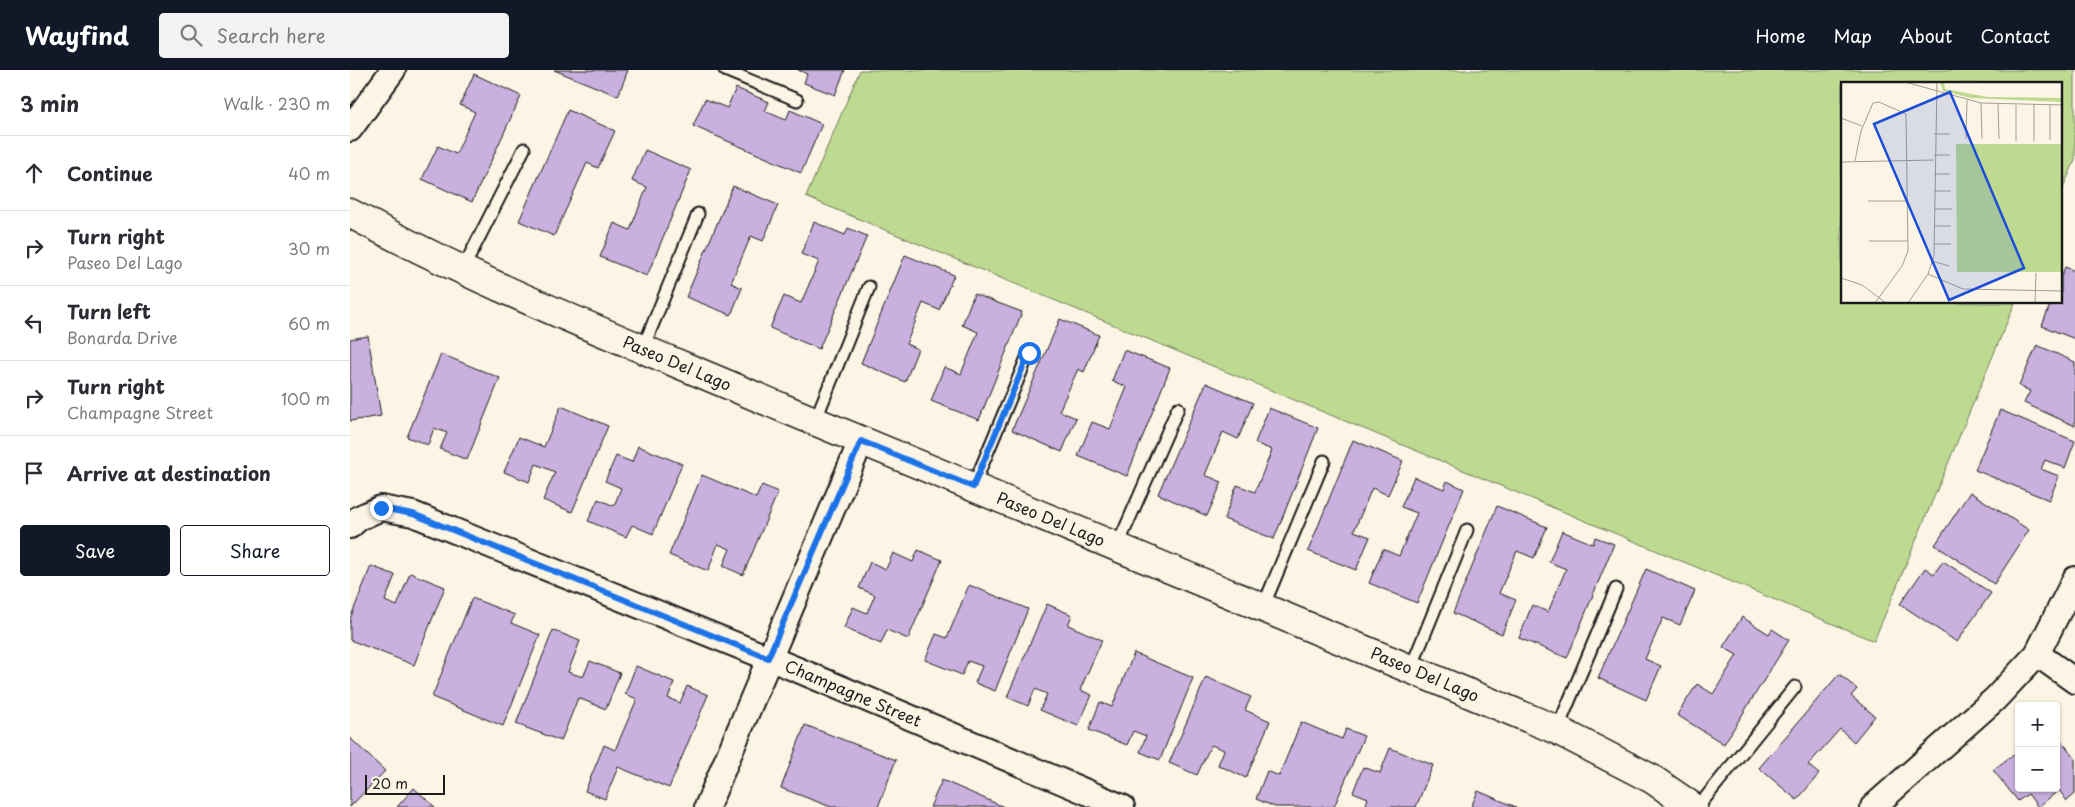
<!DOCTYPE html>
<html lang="en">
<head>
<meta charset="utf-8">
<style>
	body { margin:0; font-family:"Playpen Sans",sans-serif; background:#f2f2f3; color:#2b2b33 }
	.controls { position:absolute; right:15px; bottom:15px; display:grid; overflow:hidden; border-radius:5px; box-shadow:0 1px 4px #0004 }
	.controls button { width:45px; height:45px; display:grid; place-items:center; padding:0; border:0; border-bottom:1px solid #e1e1e2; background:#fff; color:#2b2b33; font:25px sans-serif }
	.scale { position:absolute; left:15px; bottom:12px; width:80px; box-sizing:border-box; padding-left:5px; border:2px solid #1c1c1c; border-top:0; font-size:14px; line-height:18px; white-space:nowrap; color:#1c1c1c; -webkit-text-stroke:4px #fcf5e5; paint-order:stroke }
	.stop { position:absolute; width:15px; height:15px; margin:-11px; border:4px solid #1a73e8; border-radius:50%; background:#fff }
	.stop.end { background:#1a73e8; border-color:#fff; box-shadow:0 1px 5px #0008 }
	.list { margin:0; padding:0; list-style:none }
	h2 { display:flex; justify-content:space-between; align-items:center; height:65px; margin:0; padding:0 20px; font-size:21px }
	h2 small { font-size:16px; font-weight:400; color:#7c7c81 }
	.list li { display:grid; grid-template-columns:32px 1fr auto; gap:15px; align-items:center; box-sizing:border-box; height:75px; padding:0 20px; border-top:1px solid #e1e1e2 }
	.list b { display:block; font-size:19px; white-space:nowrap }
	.list p { margin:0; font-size:16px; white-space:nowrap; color:#7c7c81 }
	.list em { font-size:16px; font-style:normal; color:#7c7c81 }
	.actions { display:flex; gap:10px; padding:15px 20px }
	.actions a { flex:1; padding:11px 0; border:1px solid #111827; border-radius:5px; text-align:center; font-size:18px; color:#111827 }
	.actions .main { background:#111827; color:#fff }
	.icon { flex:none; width:28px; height:28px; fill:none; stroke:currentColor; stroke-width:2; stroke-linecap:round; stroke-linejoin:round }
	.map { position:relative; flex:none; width:1725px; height:737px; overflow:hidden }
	header { display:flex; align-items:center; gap:30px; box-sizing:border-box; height:70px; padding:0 25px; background:#111827; color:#fff }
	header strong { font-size:24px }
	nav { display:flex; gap:28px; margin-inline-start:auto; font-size:18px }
	.search { width:350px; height:45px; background:#f2f2f3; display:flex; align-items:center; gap:12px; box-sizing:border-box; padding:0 18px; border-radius:5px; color:#7c7c81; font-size:19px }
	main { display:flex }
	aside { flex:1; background:#fff }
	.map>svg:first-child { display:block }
	.green { fill:#beda91; stroke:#6d7b56 }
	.building { fill:#c9b0de; stroke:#1c1c1c }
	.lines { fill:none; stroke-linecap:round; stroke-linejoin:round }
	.lane-casing { stroke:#1c1c1c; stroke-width:15 }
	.street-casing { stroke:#1c1c1c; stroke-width:28 }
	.secondary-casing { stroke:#1c1c1c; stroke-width:31 }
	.lane { stroke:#fcf5e5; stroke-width:11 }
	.street { stroke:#fcf5e5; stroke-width:24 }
	.secondary { stroke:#fcf5e5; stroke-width:28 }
	.route { stroke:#1a73e8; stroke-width:6 }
	.labels { text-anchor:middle; stroke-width:4; stroke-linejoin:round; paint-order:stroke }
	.street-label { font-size:16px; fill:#1c1c1c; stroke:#fcf5e5 }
	.inset-road { fill:none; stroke:#a29e95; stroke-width:1 }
	.view { fill:#1d4ed8; fill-opacity:0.15; stroke:#1d4ed8; stroke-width:2.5 }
	.inset-edge { fill:none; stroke:#1c1c1c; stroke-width:2.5 }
</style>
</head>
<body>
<header>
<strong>Wayfind</strong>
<div class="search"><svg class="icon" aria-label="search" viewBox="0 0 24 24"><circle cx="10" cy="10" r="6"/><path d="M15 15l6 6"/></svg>Search here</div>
<nav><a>Home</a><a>Map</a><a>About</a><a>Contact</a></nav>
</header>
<main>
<aside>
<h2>3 min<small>Walk · 230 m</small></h2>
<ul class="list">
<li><svg class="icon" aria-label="ahead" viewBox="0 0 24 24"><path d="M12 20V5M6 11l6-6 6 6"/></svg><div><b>Continue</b></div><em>40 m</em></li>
<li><svg class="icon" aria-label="right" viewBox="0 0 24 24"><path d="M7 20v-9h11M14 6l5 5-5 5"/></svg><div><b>Turn right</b><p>Paseo Del Lago</p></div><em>30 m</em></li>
<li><svg class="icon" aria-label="left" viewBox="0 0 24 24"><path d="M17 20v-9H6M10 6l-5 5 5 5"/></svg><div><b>Turn left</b><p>Bonarda Drive</p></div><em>60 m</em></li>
<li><svg class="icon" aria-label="right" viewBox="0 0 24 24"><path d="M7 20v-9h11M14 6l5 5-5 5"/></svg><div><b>Turn right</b><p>Champagne Street</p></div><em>100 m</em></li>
<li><svg class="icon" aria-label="arrive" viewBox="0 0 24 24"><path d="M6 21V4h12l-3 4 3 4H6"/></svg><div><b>Arrive at destination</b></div></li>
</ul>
<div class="actions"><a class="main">Save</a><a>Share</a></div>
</aside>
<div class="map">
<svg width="1725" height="737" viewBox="0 0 1725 737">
	<rect width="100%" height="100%" fill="#fcf5e5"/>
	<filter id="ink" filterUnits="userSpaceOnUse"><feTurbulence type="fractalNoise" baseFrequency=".02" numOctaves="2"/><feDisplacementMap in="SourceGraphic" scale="10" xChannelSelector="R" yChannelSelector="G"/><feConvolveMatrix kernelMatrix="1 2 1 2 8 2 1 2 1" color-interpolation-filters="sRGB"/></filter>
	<g filter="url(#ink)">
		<path class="green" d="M510,0h1215v90l-14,33v-109h-219v218l173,1 -141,338 -1068,-444z"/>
		<g class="building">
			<path d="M204,0h74l-10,26z"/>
			<path d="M448,0h47l-10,25 -31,-12 3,-9z"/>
			<path d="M124,4l47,22 -49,106 -50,-23 16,-33 18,8 19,-42 -15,-7z"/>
			<path d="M386,18l33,14 -4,9 21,9 4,-10 32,14 -21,49 -108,-47 12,-27 22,9z"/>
			<path d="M218,40l47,21 -17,37 -11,-5 -33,73 -35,-15z"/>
			<path d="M295,80l46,20 -44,106 -47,-19 14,-34 16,7 17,-43 -15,-6z"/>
			<path d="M383,116l45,19 -15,36 -12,-5 -20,47 11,5 -11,27 -45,-18z"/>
			<path d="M464,152l31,13 3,-7 19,8 -48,113 -49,-21 14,-32 17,7 18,-42 -18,-7z"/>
			<path d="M555,185l49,20 -15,35 -16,-7 -17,41 12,5 -13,33 -44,-19z"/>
			<path d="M1715,197l10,4v68l-33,-13 9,-24h10v-25z"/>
			<path d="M624,224l48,18 -43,108 -48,-19 13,-34 17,7 17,-42 -16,-7z"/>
			<path d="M710,249l39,16 -15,37 -6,-3 -19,42 17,7 -14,34 -50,-22z"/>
			<path d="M18,266l13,80 -31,5v-82z"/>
			<path d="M1687,275l38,17v64l-51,-23 6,-12 -11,-5z"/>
			<path d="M774,280l46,18 -43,108 -49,-20 14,-34 18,7 17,-42 -15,-6z"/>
			<path d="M91,284l59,24 -33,82 -27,-11 7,-16 -13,-5 -6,17 -21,-8z"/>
			<path d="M856,313l47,20 -15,36 -15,-7 -18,43 17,7 -15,34 -49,-22z"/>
			<path d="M211,336l47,20 -36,86 -29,-12 12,-28 -19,-8 -7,18 -25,-10 15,-35 25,10z"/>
			<path d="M919,338l49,20 -44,111 -50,-20 13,-34 18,7 17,-42 -17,-7z"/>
			<path d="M1650,340l75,31 -10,27 -20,-8 -4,9 18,7 -10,24 -74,-30z"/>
			<path d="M1003,370l50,21 -15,34 -16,-7 -18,43 16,6 -14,33 -48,-19z"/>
			<path d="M288,376l44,18 -29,70 -21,-9 -6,12 -38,-16 10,-22 16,7 7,-18 -16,-7 11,-25 16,6z"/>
			<path d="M352,405l54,23 6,-13 16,7 -35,83 -20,-9 7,-17 -12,-5 -10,27 -39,-16z"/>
			<path d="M1064,407l30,12 3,-8 17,8 -47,114 -48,-20 14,-34 16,7 18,-43 -16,-6z"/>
			<path d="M1620,422l59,38 -35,54 -59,-39z"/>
			<path d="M1147,436l50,21 -13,31 -17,-7 -18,42 17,7 -14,34 -49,-21z"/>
			<path d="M1212,461l31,13 2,-7 19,7 -47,114 -48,-20 13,-33 16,7 18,-43 -17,-7z"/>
			<path d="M568,480l24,10 -34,79 -21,-9 -6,14 -37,-16 9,-21 14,6 8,-18 -16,-7 11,-26 16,7 7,-16 20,9z"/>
			<path d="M1593,491l48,32 -34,49 -57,-38 25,-36 9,6z"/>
			<path d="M21,496l24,9 -10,26 12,5 13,-33 35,14 -31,78 -64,-25v-21z"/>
			<path d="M1296,499l49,22 -15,34 -17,-7 -18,41 16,7 -15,34 -48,-22z"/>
			<path d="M619,515l59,24 -33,82 -20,-8 7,-17 -14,-5 -6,14 -37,-15 11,-26 11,4z"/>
			<path d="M122,528l43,17 -4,8 29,12 -37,91 -71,-29z"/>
			<path d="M697,534l25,11 -4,10 34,15 -22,50 12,5 -14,31 -38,-16 7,-16 -12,-5 -7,17 -21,-9z"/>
			<path d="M1392,547l27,17 3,-5 17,11 -65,104 -47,-29 20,-31 16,10 24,-39 -14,-8z"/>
			<path d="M203,560l27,11 -12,31 15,5 7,-16 30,12 -14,36 -28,-11 -17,43 -45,-17z"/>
			<path d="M784,583l59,25 -33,82 -20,-8 6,-16 -13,-5 -6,14 -38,-15 11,-28 12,5z"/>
			<path d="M286,596l38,16 -6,16 12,5 7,-17 21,9 -39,93 -51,-21 -13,32 -20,-8 19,-46 11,5 22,-51 -12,-5z"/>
			<path d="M1489,604l18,15 -6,7 24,20 -21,26 -14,-13 -32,36 11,9 -22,26 -38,-32z"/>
			<path d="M856,607l45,20 -6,13 25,11 -24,57 -28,-13 6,-15 -13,-5 -14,30 -28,-12z"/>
			<path d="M951,652l41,17 4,-10 18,7 -30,71h-59l-19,-8 11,-28 12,5z"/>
			<path d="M455,655l91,35 -18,47h-47l-50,-19z"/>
			<path d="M1706,664l19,24v36l-8,7 -8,-11 -21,17 -10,-13 -10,7 -25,-31 26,-20v38h37z"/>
			<path d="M0,668l35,33 -35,36z"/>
			<path d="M1040,678l43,17 -17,42h-51l3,-9 -15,-6 10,-25 17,6z"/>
			<path d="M592,710l62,27h-74z"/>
			<path d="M64,718l21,19h-38z"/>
			<path d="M1128,721l38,16h-45z"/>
		</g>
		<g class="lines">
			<g class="lane-casing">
				<g id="lane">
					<path d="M375,0l72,30"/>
					<path d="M113,199l61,-120"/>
					<path d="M293,278l55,-134"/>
					<path d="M465,351l54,-134"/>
					<path d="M623,417l56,-134"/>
					<path d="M767,477l61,-139"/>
					<path d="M913,537l61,-146"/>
					<path d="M1061,598l56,-138"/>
					<path d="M1207,660l59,-141"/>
					<path d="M1348,737l97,-120"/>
				</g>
			</g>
			<g class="street-casing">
				<g id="street">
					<path d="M0,59l43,-59"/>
					<path id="s1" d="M0,456l9,-8 22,-10 32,6 385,156 324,137"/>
					<path d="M1687,584l38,27"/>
					<path d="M357,737l154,-366"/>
					<path d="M1523,737l122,-108 42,-45 38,-75"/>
				</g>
			</g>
			<g class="secondary-casing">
				<g id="secondary">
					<path id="s2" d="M0,143c139,76 288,133 433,195 258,108 517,213 774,322l95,49 41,28"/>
				</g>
			</g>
			<use href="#lane" class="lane"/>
			<use href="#street" class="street"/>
			<use href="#secondary" class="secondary"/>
		</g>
	</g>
	<g class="lines" filter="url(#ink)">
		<path class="route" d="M31,438l32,6 355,144 93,-217 112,46 56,-134"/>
	</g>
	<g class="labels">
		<g class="street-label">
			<text dy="6" stroke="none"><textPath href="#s2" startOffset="360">Paseo Del Lago</textPath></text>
			<text dy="6" stroke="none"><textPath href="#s2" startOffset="765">Paseo Del Lago</textPath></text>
			<text dy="6" stroke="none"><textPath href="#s2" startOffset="1170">Paseo Del Lago</textPath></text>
			<text dy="6" stroke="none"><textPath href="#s1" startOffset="544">Champagne Street</textPath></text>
		</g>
	</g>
	<g transform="translate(1491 12)">
		<rect width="221" height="221" fill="#fcf5e5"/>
		<path d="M99,0h4l1,7 43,8 74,1v4l-91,-4 -28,-7zM115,62h106v128h-105z" fill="#beda91"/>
		<path class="inset-road" d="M64,0l76,21 82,2M140,21l1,36M157,22l1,35M175,23v36M193,23v36M209,23v35M0,36l21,8M93,52h16M125,57l1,-39M93,73h16M14,79l6,-30 12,-28 6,-1 27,12 2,137 -6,15 -27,37M0,80l93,-2M93,92h16M93,109h17M27,119h40M93,127h18M93,144h17M28,159h39M93,162h17M91,179l17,5M87,192l35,15 100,2M0,196l21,7 24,18M67,221l20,-29 6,-18 3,-174M194,221l1,-30"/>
		<path class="view" d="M109,10l74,176 -75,32 -75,-176z"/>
		<rect width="221" height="221" class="inset-edge"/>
	</g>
</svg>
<div class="controls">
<button>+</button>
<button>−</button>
</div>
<div class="scale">20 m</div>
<div class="stop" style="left:679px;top:283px"></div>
<div class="stop end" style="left:31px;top:438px"></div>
</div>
</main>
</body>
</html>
